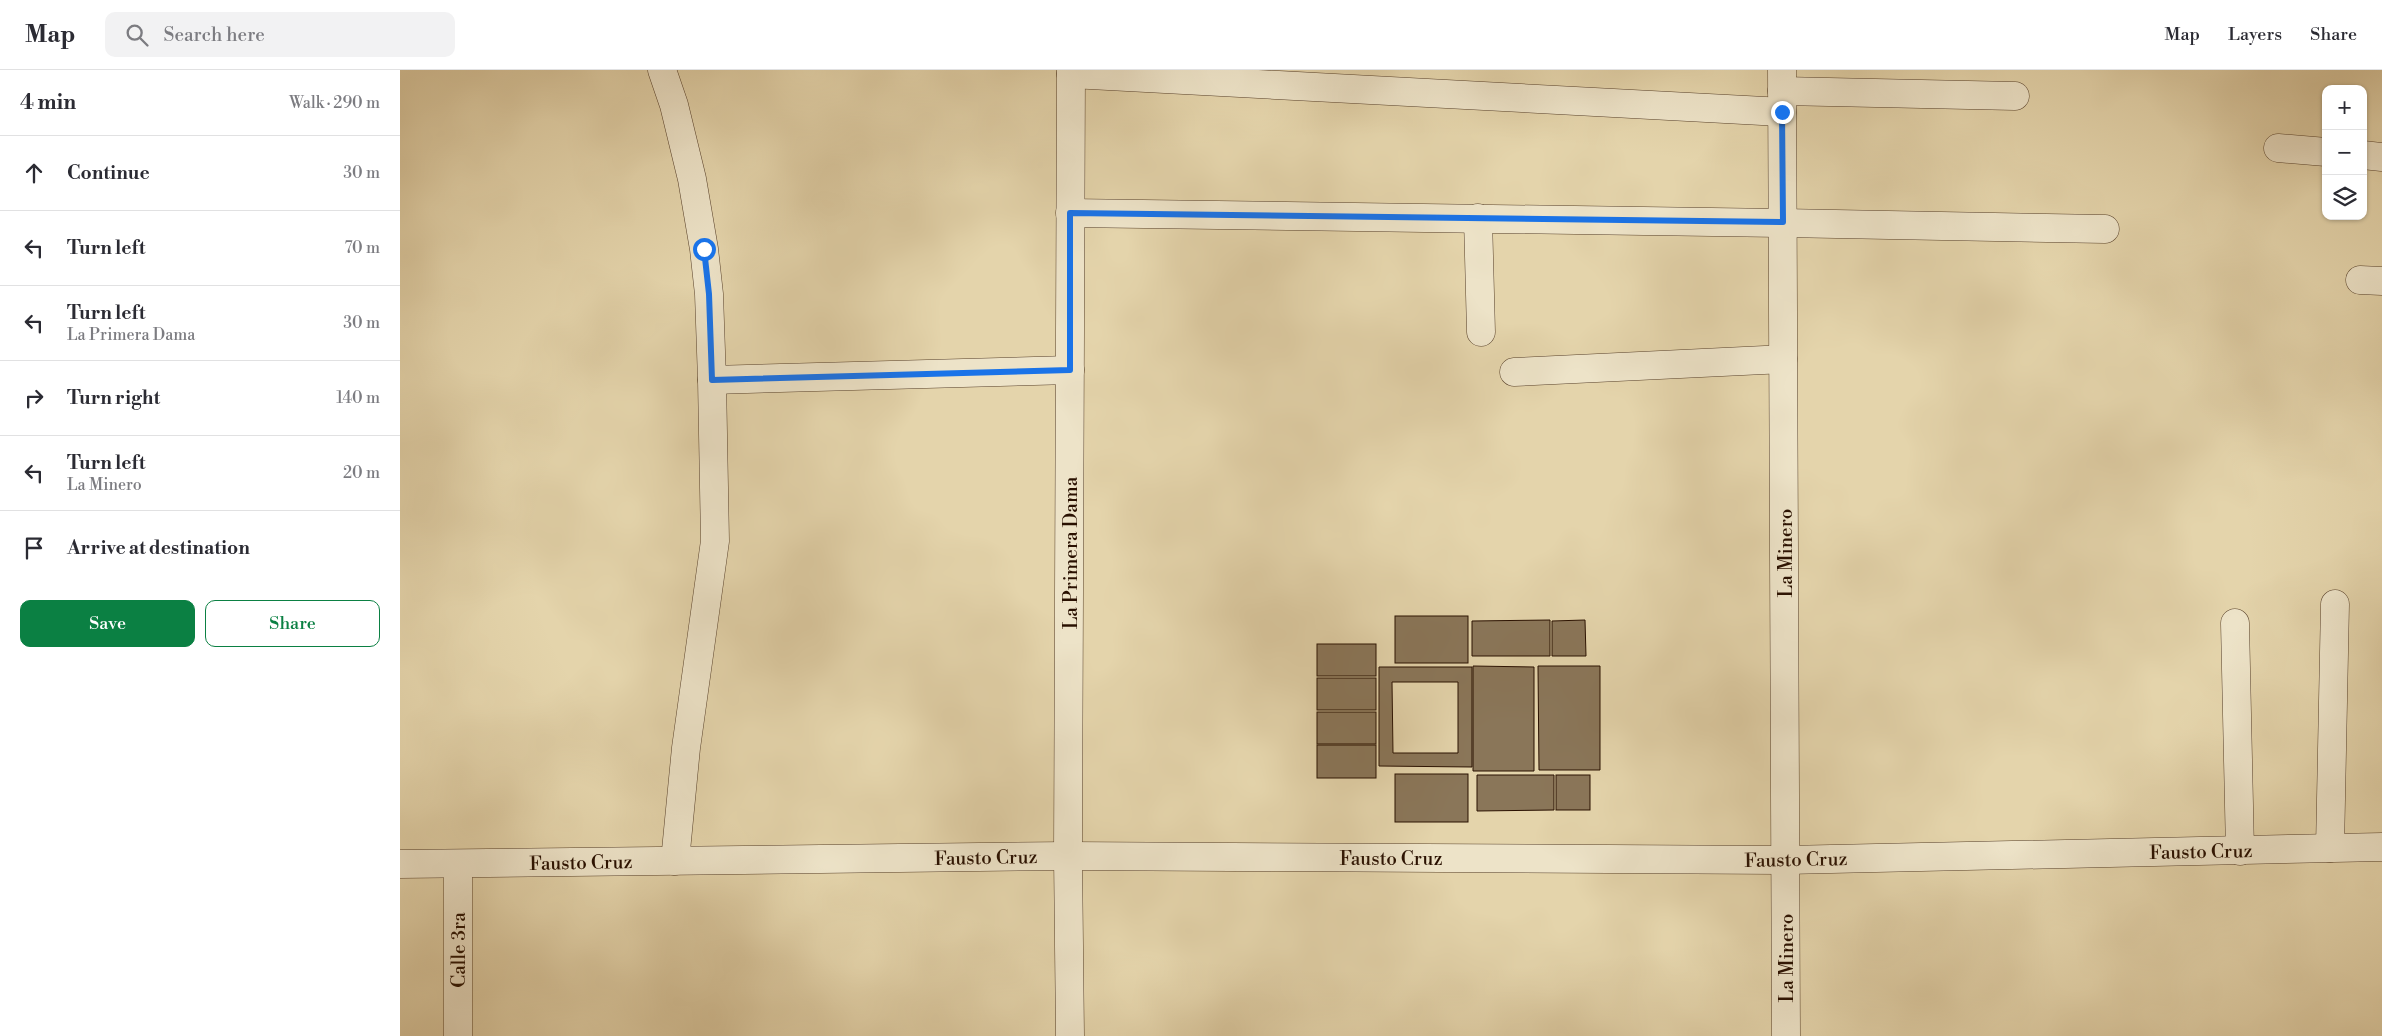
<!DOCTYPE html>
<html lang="en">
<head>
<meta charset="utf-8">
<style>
	body { margin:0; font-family:"Libre Bodoni",serif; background:#f2f2f3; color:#2b2b33 }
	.controls { position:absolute; right:15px; top:15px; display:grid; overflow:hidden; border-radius:10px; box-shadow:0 1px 4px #0004 }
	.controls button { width:45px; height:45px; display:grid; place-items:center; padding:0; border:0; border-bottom:1px solid #e1e1e2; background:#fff; color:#2b2b33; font:25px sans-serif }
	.stop { position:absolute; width:15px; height:15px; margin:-11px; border:4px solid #1a73e8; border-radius:50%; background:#fff }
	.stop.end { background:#1a73e8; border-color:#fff; box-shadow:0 1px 5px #0008 }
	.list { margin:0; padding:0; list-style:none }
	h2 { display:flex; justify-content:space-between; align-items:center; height:65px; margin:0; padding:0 20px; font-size:21px }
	h2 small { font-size:16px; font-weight:400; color:#7c7c81 }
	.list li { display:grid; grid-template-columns:32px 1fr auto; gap:15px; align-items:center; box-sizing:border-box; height:75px; padding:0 20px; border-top:1px solid #e1e1e2 }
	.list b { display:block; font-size:19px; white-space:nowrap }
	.list p { margin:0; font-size:16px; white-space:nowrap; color:#7c7c81 }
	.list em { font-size:16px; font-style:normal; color:#7c7c81 }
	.actions { display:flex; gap:10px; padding:15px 20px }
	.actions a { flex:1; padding:11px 0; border:1px solid #0b8043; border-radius:10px; text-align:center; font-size:18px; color:#0b8043 }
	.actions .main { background:#0b8043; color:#fff }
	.icon { flex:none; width:28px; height:28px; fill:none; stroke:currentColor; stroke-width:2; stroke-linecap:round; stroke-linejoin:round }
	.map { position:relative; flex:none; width:1982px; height:966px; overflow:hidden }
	header { display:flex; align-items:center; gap:30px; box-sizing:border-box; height:70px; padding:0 25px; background:#fff; border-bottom:1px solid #e1e1e2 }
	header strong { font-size:24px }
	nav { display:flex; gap:28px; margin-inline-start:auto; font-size:18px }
	.search { width:350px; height:45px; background:#f2f2f3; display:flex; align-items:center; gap:12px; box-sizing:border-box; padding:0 18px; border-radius:10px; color:#7c7c81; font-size:19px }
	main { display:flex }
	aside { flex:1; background:#fff }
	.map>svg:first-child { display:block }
	.building { fill:#8a7659; stroke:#291000; fill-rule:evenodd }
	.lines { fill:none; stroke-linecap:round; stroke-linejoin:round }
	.street-casing { stroke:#58412b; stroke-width:29 }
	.street { stroke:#ede3c8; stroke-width:28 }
	.route { stroke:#1a73e8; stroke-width:6 }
	.labels { text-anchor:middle; stroke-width:4; stroke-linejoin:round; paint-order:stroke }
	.street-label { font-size:19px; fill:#291000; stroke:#ede3c8 }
</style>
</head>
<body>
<header>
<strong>Map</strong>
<div class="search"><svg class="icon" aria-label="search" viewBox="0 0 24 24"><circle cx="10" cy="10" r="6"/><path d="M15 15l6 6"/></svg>Search here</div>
<nav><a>Map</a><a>Layers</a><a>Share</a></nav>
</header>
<main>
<aside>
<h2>4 min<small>Walk · 290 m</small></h2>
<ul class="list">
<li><svg class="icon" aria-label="ahead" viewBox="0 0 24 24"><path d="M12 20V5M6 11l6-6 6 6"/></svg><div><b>Continue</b></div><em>30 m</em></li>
<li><svg class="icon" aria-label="left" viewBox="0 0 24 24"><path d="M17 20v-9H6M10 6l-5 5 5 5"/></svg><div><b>Turn left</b></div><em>70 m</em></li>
<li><svg class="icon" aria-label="left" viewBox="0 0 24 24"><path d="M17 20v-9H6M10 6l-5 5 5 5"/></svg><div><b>Turn left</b><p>La Primera Dama</p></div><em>30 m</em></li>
<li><svg class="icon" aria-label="right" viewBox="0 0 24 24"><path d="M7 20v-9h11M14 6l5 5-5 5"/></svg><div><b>Turn right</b></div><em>140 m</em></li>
<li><svg class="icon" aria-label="left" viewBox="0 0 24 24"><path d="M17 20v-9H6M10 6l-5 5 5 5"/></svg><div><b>Turn left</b><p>La Minero</p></div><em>20 m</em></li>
<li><svg class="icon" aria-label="arrive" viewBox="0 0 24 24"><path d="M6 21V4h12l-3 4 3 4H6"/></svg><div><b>Arrive at destination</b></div></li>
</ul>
<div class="actions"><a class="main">Save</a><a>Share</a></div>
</aside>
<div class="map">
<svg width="1982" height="966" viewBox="0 0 1982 966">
	<rect width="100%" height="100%" fill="#e4d4ab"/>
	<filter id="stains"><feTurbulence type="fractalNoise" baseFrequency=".004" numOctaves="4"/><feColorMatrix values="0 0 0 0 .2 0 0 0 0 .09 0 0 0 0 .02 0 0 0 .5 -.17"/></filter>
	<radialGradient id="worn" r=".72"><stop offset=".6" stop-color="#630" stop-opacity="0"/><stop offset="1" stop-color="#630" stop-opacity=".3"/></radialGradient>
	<g class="building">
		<rect x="995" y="546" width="73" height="47"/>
		<path d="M1150,550v36h-78v-35z"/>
		<path d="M1185,550l1,36h-34v-35z"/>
		<rect x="917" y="574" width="59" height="32"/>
		<path d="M1073,596l61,1v104h-61z"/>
		<path d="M1138,596h62v104h-61z"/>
		<path d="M979,597h93v100l-93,-1zM992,612h66v71h-65z"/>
		<rect x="917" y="608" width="59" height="32"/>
		<rect x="917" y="642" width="59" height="32"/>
		<rect x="917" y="675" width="59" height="33"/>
		<rect x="995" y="704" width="73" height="48"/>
		<path d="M1077,705h77v35l-77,1z"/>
		<rect x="1156" y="705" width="34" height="35"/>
	</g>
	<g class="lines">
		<g class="street-casing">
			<g id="street">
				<path d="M262,0l12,35 18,74 12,70 5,45 3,86 3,161 -29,207 -11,113"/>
				<path d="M1382,0l4,966"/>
				<path d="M671,4l711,38"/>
				<path d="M1382,21l233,5"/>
				<path d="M1878,78l48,4"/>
				<path d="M1963,85l19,2"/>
				<path d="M670,143l713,10 322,6"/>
				<path d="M1078,148l3,114"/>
				<path d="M1960,210l22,1"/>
				<path d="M1114,302l269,-13"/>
				<path d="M312,310l358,-10"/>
				<path d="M1835,553l5,228"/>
				<path d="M1930,778l5,-244"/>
				<path d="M0,794l668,-8 718,4 596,-13"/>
				<path d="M58,794v172"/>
				<path d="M670,966l-2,-180 3,-786"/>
			</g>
		</g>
		<use href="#street" class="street"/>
	</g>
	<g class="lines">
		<path class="route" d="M304,179l5,45 3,86 358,-10v-157l713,9 -1,-110"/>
	</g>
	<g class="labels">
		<g class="street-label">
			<text transform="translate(670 483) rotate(-90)" y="7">La Primera Dama</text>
			<text transform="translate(1385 483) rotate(-90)" y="7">La Minero</text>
			<text transform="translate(1801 781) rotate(-1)" y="7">Fausto Cruz</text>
			<text transform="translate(586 787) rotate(-1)" y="7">Fausto Cruz</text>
			<text x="991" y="795">Fausto Cruz</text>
			<text transform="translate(1396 789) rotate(-1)" y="7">Fausto Cruz</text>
			<text transform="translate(181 792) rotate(-1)" y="7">Fausto Cruz</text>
			<text transform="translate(58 880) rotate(-90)" y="7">Calle 3ra</text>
			<text transform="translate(1386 888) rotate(-90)" y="7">La Minero</text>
		</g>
	</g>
	<rect width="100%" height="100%" filter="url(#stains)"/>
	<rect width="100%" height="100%" fill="url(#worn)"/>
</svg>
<div class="controls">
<button>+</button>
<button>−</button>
<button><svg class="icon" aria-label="layers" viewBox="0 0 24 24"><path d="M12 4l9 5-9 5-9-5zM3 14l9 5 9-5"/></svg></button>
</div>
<div class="stop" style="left:304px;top:179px"></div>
<div class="stop end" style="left:1382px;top:42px"></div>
</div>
</main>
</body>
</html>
